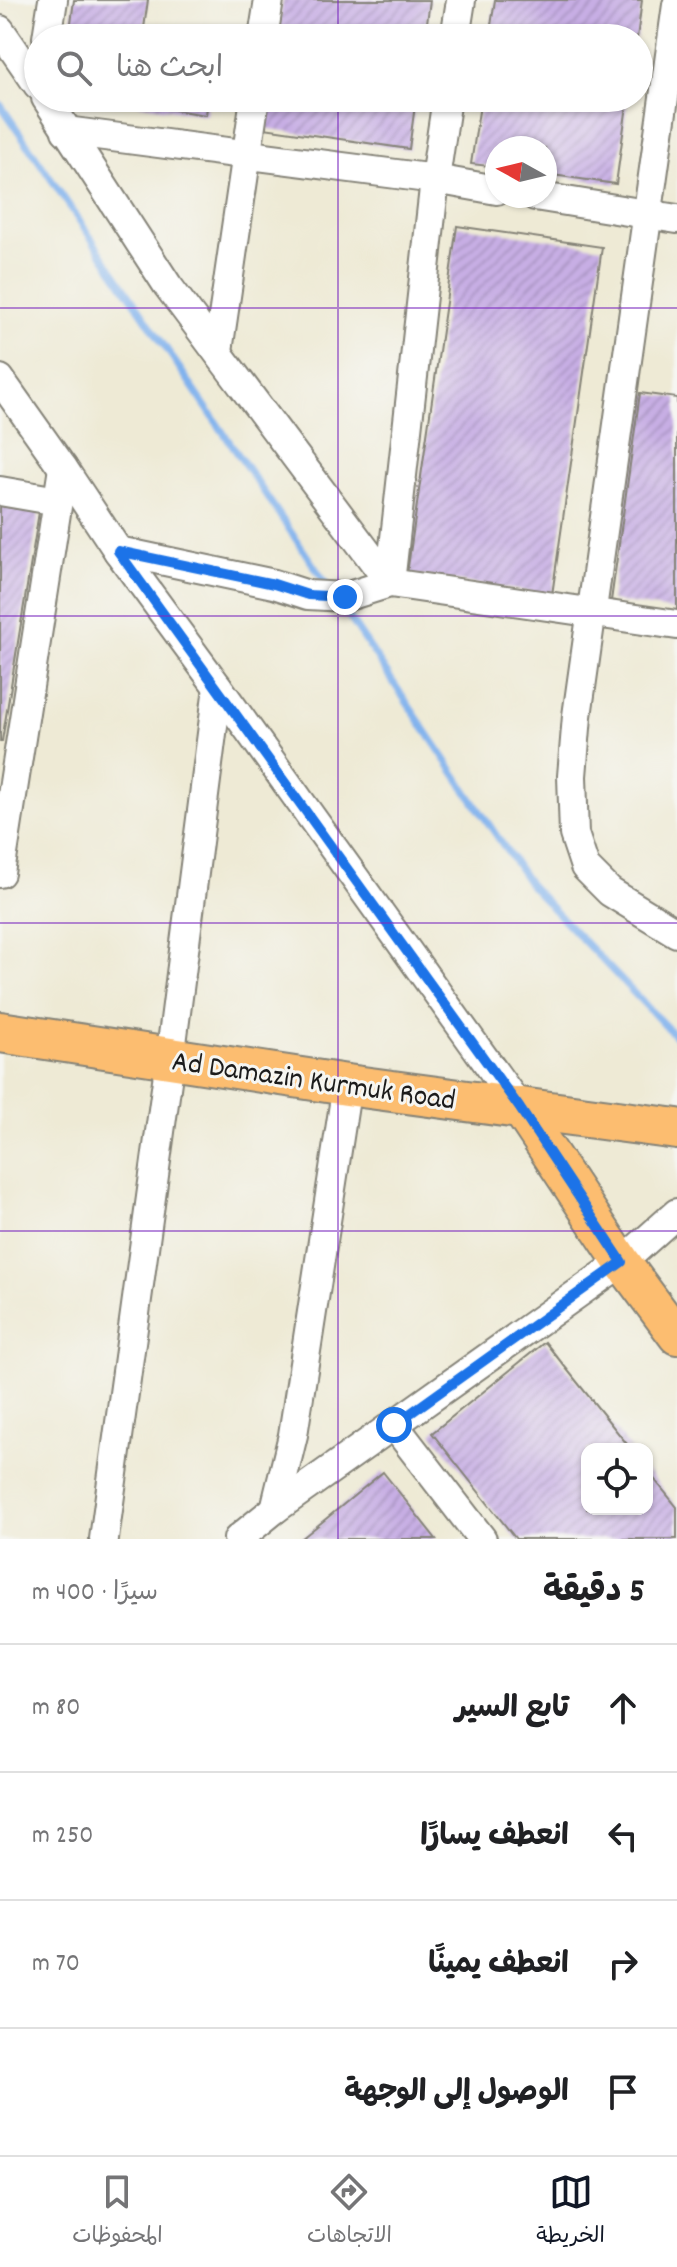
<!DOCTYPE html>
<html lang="ar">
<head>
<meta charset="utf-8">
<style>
	body { margin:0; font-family:Dekko,"Playpen Sans Arabic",sans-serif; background:#f2f2f2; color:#202124; direction:rtl }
	.controls { position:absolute; right:24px; bottom:24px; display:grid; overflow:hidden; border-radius:16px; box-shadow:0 2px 6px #0004 }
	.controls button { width:72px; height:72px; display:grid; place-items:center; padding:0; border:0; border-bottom:2px solid #e0e0e0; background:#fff; color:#202124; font:40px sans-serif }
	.compass { position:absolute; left:485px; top:136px; width:72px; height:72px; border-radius:50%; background:#fff; box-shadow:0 2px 6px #0004; rotate:278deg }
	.stop { position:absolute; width:24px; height:24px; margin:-18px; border:6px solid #1a73e8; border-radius:50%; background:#fff }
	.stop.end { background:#1a73e8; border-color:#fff; box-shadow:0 2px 8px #0008 }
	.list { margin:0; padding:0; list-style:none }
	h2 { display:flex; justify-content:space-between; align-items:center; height:104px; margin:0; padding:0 32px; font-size:34px }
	h2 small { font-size:26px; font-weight:400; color:#757577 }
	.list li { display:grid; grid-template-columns:52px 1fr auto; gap:24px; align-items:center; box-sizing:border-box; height:128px; padding:0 32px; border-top:2px solid #e0e0e0 }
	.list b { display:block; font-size:30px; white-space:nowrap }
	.list em { font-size:26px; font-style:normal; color:#757577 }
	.icon { flex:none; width:44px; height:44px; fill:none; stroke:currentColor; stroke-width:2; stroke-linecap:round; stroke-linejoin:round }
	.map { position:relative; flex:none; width:677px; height:1539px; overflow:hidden; direction:ltr }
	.search { position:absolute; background:#fff; box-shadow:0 2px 6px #0004; left:24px; right:24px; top:24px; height:88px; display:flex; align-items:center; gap:20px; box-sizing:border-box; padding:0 28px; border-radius:44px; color:#757577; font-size:30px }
	.sheet { height:616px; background:#fff }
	nav { display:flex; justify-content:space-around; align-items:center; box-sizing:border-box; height:112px; border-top:2px solid #e0e0e0; background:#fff; font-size:22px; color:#757577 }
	nav a { display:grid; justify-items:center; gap:4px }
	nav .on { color:#111827 }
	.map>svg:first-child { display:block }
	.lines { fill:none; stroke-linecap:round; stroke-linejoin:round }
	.stream { stroke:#81b2ed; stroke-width:7 }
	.building { fill:url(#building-hatch) }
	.minor-casing { stroke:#858378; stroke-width:32 }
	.major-casing { stroke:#858378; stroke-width:40 }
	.highway-casing { stroke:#858378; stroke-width:44 }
	.minor { stroke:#fff; stroke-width:28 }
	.major { stroke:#fcbd6f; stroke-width:36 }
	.highway { stroke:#fcbd6f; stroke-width:40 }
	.route { stroke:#1a73e8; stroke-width:10 }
	.grid { fill:none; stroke:#7b2cbf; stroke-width:2; stroke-opacity:0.55 }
	.labels { text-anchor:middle; stroke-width:6; stroke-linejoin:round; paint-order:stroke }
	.street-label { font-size:30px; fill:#1c1c1c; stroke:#f6f6f2 }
</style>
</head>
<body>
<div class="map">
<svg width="677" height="1539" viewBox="0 0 677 1539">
	<defs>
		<pattern id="building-hatch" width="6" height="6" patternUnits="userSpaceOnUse" patternTransform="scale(2)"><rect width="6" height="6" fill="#c7aee4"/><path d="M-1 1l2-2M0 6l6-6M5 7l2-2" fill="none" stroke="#aa95c3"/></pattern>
	</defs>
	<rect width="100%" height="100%" fill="#f6f6f2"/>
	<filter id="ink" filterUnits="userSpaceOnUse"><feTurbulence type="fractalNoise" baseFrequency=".0125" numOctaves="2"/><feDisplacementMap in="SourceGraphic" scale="16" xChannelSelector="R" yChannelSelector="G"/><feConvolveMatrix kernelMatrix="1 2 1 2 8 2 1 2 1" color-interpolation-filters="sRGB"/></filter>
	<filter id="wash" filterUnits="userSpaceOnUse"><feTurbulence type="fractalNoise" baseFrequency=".006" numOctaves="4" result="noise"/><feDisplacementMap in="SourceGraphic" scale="32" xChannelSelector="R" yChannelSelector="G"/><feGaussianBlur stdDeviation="1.8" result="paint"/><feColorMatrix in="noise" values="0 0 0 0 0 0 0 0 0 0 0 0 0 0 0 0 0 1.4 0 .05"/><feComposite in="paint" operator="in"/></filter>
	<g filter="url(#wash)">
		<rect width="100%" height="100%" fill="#eeead5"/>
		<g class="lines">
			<g class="stream">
				<path d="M0,104l329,484"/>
				<path d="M341,605l189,280 147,153"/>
			</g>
		</g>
		<g id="blocks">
			<g class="building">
				<path d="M74,0h74l-5,35 6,3h-80z"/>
				<path d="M283,0h147l-5,38h-148z"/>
				<path d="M495,0h147l-5,38h-148z"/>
				<path d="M99,98h109l-2,17z"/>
				<path d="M268,98h148l-7,51 -145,-21z"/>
				<path d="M481,98h147l-12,86 -71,-10v-26h-48v19l-26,-3z"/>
				<path d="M457,226l145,21 -50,348 -145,-21z"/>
				<path d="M640,393l37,5v213l-66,-10z"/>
				<path d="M0,506l39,6 -37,229h-2z"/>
				<path d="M545,1342l86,107h-44v60h60v-39l30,37v32h-161l-84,-106z"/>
				<path d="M383,1472l53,67h-135l26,-21z"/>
			</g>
		</g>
	</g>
	<g filter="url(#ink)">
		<use href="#blocks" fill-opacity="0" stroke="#858378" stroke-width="2"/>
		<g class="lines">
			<g class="minor-casing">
				<g id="minor">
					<path d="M677,5l-100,711 -5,60 2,58 11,33 25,25 67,41"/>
					<path d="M0,30l38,55"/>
					<path d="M47,38l6,-38"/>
					<path d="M263,38l6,-38"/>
					<path d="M455,38l6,-38"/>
					<path d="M46,98l122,188 222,297 45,-404 12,-81"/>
					<path d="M66,131l369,48 62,11"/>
					<path d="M535,196l142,23"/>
					<path d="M218,351l37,-253"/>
					<path d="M0,379l63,89 55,83 100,136 301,420"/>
					<path d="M0,491l58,10"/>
					<path d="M118,551l156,33 34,11 37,2 45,-14 287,42"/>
					<path d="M0,873l63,-405"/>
					<path d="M394,1425l88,114"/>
					<path d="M275,1509l18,-74 54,-350"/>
					<path d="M104,1539l66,-480 48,-372"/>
					<path d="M238,1539l37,-30 347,-247 55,-49"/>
				</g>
			</g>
			<g class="major-casing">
				<path id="major" d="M519,1107l103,155 55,74"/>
			</g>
			<g class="highway-casing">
				<path id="highway" d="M0,1032l347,53 330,44"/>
			</g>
			<use href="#minor" class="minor"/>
			<use href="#major" class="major"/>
			<use href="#highway" class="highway"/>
		</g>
	</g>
	<g class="lines" filter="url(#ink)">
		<path class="route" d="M345,597l-37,-2 -34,-11 -156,-33 401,556 103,155 -228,163"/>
	</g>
	<path class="grid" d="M338,0v38M338,98v1441M0,308h677M0,616h677M0,923h677M0,1231h677"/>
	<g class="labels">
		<g class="street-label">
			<text transform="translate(314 1079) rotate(8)" y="10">Ad Damazin Kurmuk Road</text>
		</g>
	</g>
</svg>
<div class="controls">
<button><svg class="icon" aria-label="locate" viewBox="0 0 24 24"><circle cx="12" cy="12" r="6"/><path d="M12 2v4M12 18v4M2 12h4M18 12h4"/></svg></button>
</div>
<svg class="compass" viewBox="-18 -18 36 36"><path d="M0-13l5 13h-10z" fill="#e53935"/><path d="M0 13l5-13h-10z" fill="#757577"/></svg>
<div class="stop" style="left:394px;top:1425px"></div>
<div class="stop end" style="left:345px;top:597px"></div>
<div class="search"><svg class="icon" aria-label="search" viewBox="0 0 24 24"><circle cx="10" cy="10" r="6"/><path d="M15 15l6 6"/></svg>ابحث هنا</div>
</div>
<section class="sheet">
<h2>5 دقيقة<small>سيرًا · 400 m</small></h2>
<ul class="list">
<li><svg class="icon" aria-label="ahead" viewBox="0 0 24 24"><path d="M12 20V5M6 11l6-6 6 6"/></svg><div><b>تابع السير</b></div><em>80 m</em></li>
<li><svg class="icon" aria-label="left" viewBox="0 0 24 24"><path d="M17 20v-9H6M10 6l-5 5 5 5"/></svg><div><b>انعطف يسارًا</b></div><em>250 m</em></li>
<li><svg class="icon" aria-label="right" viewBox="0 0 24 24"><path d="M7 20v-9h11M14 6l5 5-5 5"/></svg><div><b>انعطف يمينًا</b></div><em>70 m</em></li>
<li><svg class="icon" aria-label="arrive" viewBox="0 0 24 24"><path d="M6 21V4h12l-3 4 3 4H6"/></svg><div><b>الوصول إلى الوجهة</b></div></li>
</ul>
</section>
<nav>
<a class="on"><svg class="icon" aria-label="map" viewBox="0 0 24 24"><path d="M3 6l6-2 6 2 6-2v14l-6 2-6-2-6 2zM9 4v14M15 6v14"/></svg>الخريطة</a>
<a><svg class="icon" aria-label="directions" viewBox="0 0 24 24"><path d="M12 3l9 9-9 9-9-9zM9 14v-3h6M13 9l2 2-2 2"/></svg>الاتجاهات</a>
<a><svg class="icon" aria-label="saved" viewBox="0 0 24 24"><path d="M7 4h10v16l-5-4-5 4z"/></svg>المحفوظات</a>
</nav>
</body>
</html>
